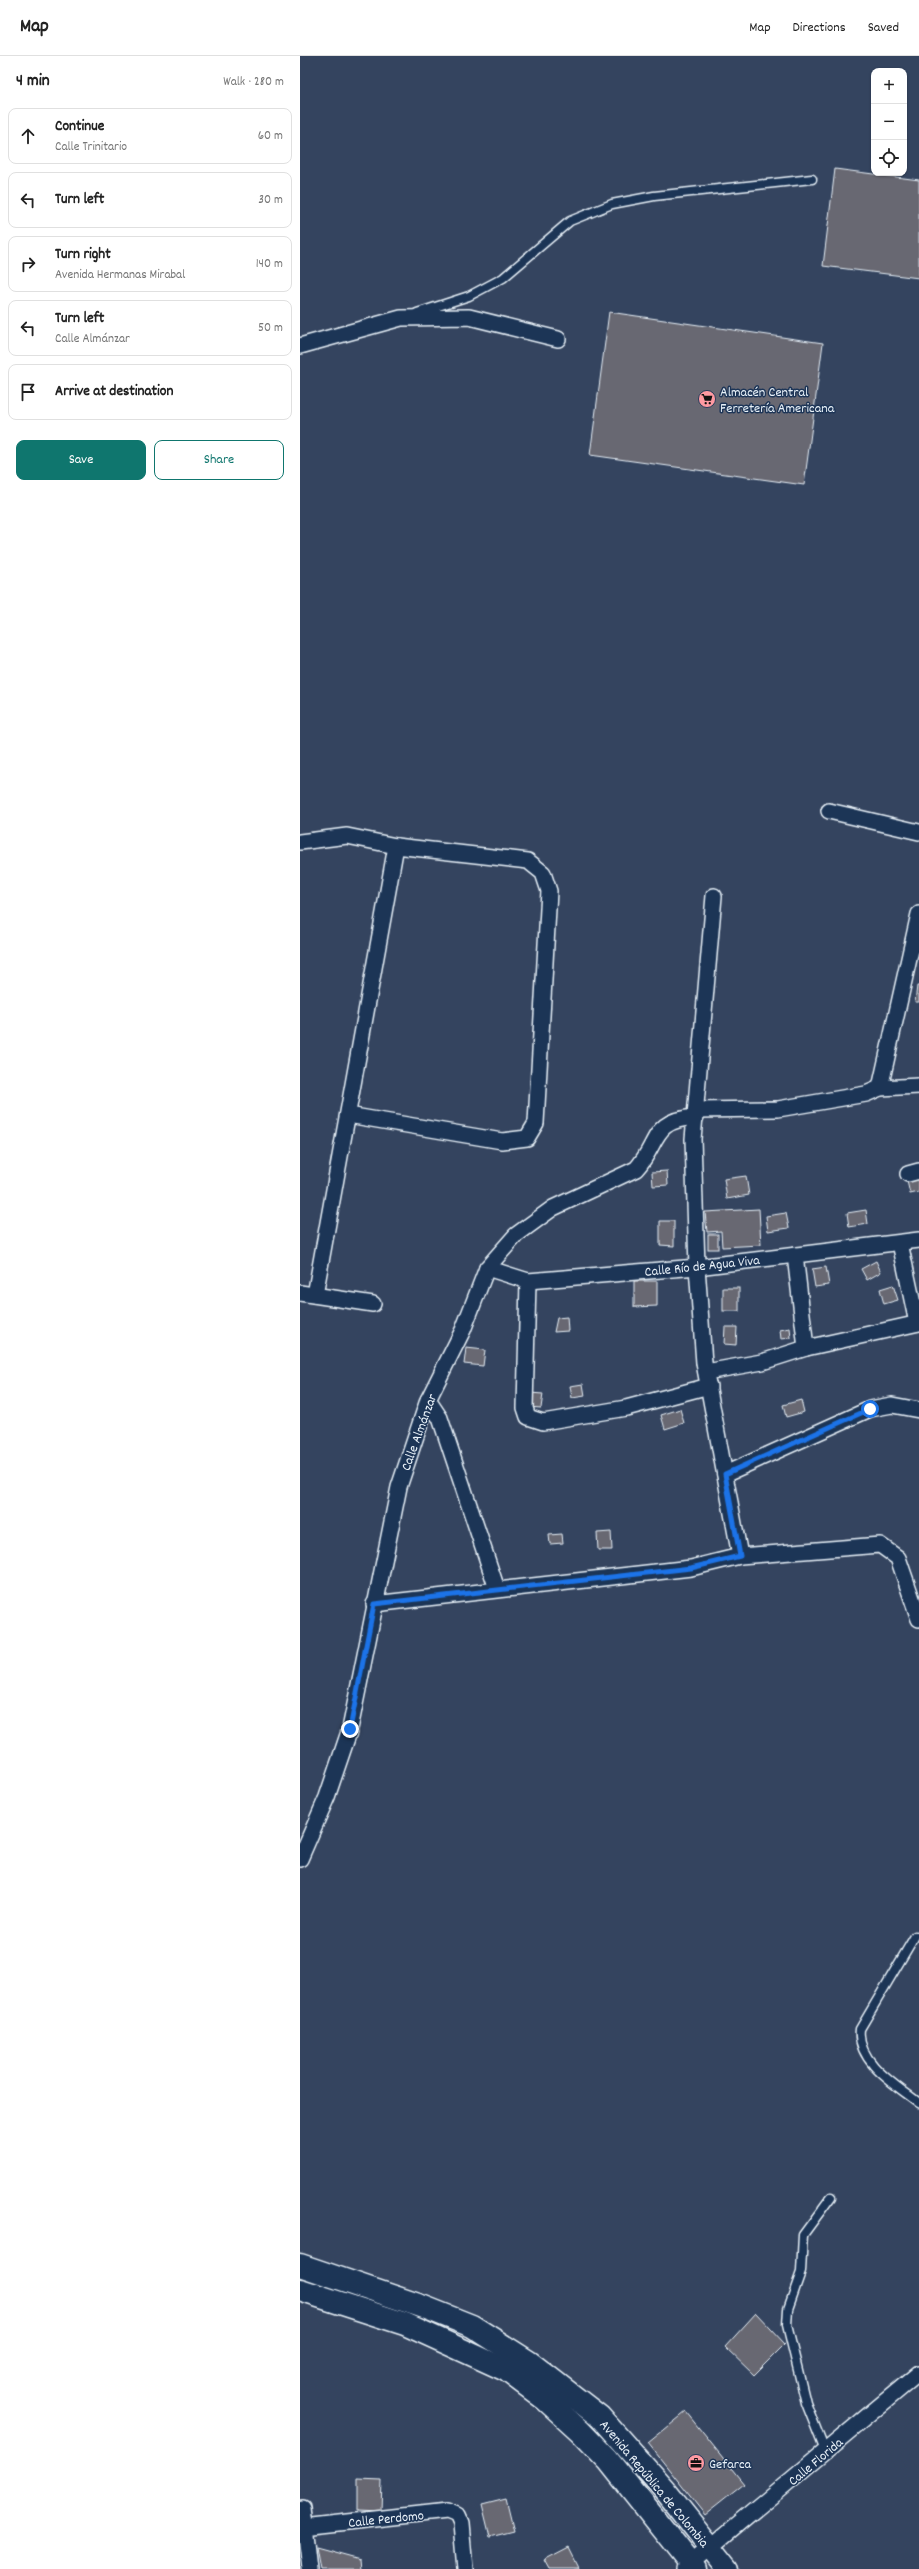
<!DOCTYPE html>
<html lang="en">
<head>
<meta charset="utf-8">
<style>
	body { margin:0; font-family:Dekko,sans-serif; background:#f2f2f2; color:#222 }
	.controls { position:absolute; right:12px; top:12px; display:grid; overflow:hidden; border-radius:8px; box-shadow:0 1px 3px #0004 }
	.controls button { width:36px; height:36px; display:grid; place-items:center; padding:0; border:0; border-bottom:1px solid #e0e0e0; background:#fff; color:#222; font:20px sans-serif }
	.stop { position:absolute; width:12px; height:12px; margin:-9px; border:3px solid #1a73e8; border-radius:50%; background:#fff }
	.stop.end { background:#1a73e8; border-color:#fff; box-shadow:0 1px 4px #0008 }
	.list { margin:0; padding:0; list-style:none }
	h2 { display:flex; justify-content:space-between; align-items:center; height:52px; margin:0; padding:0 16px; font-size:17px }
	h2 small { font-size:13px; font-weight:400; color:#767676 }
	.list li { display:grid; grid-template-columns:26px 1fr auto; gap:12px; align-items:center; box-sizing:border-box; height:56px; margin:0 8px 8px; padding:0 8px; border:1px solid #e0e0e0; border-radius:8px }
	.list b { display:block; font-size:15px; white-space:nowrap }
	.list p { margin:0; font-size:13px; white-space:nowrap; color:#767676 }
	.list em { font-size:13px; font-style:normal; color:#767676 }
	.actions { display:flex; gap:8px; padding:12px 16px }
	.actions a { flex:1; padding:9px 0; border:1px solid #0f766e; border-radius:8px; text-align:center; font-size:14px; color:#0f766e }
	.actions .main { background:#0f766e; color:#fff }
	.icon { flex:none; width:22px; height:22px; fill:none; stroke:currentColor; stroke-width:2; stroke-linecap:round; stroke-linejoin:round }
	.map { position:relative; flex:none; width:619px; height:2513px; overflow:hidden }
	header { display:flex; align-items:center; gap:24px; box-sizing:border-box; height:56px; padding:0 20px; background:#fff; border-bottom:1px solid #e0e0e0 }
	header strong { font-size:19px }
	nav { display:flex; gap:22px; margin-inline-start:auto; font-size:14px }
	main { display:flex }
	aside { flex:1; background:#fff }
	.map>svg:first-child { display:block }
	.building { fill:#686772; stroke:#e8f1f8 }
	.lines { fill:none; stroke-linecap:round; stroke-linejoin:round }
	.lane-casing { stroke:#e8f1f8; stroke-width:11 }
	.street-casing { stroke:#e8f1f8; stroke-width:18 }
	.primary-casing { stroke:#e8f1f8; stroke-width:25 }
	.lane { stroke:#1d3557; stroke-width:8 }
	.street { stroke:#1d3557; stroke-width:15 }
	.primary { stroke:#1d3557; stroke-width:22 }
	.route { stroke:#1a73e8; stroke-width:5 }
	.labels { text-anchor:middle; stroke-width:3; stroke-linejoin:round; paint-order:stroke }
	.poi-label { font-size:14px; fill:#e8f1f8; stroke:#1d3557; text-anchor:start }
	.street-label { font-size:14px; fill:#e8f1f8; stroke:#1d3557 }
</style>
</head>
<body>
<header>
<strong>Map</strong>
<nav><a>Map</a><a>Directions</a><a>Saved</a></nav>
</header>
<main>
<aside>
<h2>4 min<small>Walk · 280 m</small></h2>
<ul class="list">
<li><svg class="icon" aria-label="ahead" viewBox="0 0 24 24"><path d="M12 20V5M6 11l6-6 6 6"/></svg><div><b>Continue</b><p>Calle Trinitario</p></div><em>60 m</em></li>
<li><svg class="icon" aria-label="left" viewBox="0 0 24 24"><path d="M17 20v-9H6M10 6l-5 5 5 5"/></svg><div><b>Turn left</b></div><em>30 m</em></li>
<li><svg class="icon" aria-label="right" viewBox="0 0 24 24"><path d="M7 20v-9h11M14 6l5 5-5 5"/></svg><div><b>Turn right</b><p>Avenida Hermanas Mirabal</p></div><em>140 m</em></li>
<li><svg class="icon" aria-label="left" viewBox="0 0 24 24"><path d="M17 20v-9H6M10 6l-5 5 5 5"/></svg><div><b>Turn left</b><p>Calle Almánzar</p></div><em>50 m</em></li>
<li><svg class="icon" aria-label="arrive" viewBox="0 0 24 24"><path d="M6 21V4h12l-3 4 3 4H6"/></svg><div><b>Arrive at destination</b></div></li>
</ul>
<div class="actions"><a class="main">Save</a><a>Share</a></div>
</aside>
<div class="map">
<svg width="619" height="2513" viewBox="0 0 619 2513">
	<rect width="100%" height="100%" fill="#34445f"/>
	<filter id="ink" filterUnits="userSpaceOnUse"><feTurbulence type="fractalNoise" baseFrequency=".025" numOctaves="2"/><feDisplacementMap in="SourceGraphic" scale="8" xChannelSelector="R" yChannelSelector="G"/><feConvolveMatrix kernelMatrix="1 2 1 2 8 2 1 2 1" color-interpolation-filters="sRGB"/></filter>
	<g filter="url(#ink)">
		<g class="building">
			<path d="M535,113l84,11v98l-96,-12z"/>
			<path d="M309,256l214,31 -19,142 -214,-30z"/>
			<path d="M617,930h2v16h-4z"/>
			<path d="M367,1115l1,14 -15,1 -1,-14z"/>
			<path d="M446,1120l3,19 -22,4 -3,-20z"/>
			<path d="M619,1122v14l-9,2 -3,-13z"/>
			<path d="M459,1153l2,36 -39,2 -1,-16 -14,1 -2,-20z"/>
			<path d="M566,1154l2,14 -19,3 -2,-14z"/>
			<path d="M486,1157l3,15 -21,3 -2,-15z"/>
			<path d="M360,1165h14v25l-14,-1z"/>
			<rect x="408" y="1178" width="10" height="15"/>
			<path d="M576,1205l5,11 -14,8 -6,-11z"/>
			<path d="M526,1211l3,18 -14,2 -3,-18z"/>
			<path d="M334,1225h23v25l-23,1z"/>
			<path d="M593,1229l5,15 -14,4 -4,-15z"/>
			<rect x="423" y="1232" width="16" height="23"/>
			<path d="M267,1261l1,14 -14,1 3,-14z"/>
			<path d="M425,1271h12l-1,18 -12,-1z"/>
			<path d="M490,1272l1,10 -10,1 -1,-9z"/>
			<path d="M166,1292l19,2 -2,16 -19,-2z"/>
			<path d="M283,1328l2,12 -13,2 -2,-12z"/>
			<path d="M230,1337l13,1 -2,14 -13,-1z"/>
			<path d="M501,1344l3,12 -18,5 -3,-12z"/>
			<path d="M380,1353l4,14 -19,6 -4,-14z"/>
			<path d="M311,1476l1,18h-14l-1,-17z"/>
			<path d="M262,1478l1,9 -13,1 -1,-9z"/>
			<path d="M456,2257l29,31 -31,31 -29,-28z"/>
			<path d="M386,2356l58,72 -39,31 -57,-72z"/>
			<path d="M58,2423l24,1 -1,31 -23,-1z"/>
			<path d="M206,2442l8,33 -24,6 -8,-33z"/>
			<path d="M16,2491l44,12 1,10h-41z"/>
			<path d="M269,2491l11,22h-31l-5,-9z"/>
		</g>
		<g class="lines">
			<g class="lane-casing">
				<g id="lane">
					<path d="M117,257l52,-17 34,-18 67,-57 42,-17 42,-8 158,-17"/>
					<path d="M615,1880l-55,93c-4,33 36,56 59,74"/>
					<path d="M525,2395l-19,-48 -19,-78 1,-16 13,-37 2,-37 28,-38"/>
				</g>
			</g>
			<g class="street-casing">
				<g id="street">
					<path d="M0,290l101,-28 68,-1 89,22"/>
					<path d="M529,755l90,21"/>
					<path d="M0,786l47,-6 49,10 132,15 15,12 6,18 -13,232 -9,15 -25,3 -154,-26"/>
					<path d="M414,840l-21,243 4,128 7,96 36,193"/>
					<path d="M580,1032l39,-174"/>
					<path d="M396,1054l82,-1 88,-15 14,-6 39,-2"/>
					<path d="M608,1118l11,-3"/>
					<path d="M600,1187l17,80"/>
					<path d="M495,1199l11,93"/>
					<path d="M187,1212l41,13 169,-14 222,-27"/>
					<path d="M228,1225l-3,127 3,9 15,5 83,-14 83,-22"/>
					<path d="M0,1237l73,11"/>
					<path d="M15,1239l81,-449"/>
					<path d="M406,1316l56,-10 44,-14 113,-25"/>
					<path d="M128,1344l12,18 57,171"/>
					<path d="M425,1418l145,-65 22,-4 27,5"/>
					<path d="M74,1548l317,-36 49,-12 140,-11 18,13 21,61"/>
					<path d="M0,1803l27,-62 23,-68 49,-242 29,-87 35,-70 24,-62 29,-33 37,-27 83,-39c24,-26 14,-49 60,-52"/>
					<path d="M2,2452l7,61"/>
					<path d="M3,2471l144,-16 10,4 4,9 4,45"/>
					<path d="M384,2513l235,-196"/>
				</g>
			</g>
			<g class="primary-casing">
				<g id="primary">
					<path d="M0,2209l124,42 48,19 57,36 71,55 64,72 64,80"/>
					<path d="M0,2234l105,34 101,46 40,30 34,31 28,29 87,109"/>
				</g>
			</g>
			<use href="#lane" class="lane"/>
			<use href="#street" class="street"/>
			<use href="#primary" class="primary"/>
		</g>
	</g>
	<g class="lines" filter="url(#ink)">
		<path class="route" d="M50,1673l24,-125 317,-36 49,-12 -15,-82 145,-65"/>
	</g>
	<defs>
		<g id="supermarket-disc" transform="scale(0.9)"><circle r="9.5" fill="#ff9aa2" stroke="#1d3557"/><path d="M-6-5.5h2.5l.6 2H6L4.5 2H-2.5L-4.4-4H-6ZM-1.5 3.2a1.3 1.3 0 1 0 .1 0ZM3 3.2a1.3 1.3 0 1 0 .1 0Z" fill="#111"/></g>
		<g id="office-disc" transform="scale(0.9)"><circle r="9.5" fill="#ff9aa2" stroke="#1d3557"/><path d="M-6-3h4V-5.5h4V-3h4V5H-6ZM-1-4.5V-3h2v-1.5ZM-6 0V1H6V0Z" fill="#111"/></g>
	</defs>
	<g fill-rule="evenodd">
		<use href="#supermarket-disc" x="407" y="343"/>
		<use href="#office-disc" x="396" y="2407"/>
	</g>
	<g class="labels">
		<g class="poi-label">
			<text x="420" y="340">Almacén Central<tspan x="420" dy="16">Ferretería Americana</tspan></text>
			<text x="409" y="2412">Gefarca</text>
		</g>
		<g class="street-label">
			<text transform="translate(402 1209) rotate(-6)" y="5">Calle Río de Agua Viva</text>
			<text transform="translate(118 1376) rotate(-70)" y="5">Calle Almánzar</text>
			<text transform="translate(515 2405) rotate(-40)" y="5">Calle Florida</text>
			<text transform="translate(355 2427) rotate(50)" y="5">Avenida República de Colombia</text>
			<text transform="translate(86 2462) rotate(-6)" y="5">Calle Perdomo</text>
		</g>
	</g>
</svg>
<div class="controls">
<button>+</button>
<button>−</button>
<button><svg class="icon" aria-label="locate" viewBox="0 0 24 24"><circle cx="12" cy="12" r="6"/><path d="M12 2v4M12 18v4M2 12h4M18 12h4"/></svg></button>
</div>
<div class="stop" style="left:570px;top:1353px"></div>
<div class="stop end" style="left:50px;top:1673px"></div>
</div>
</main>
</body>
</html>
